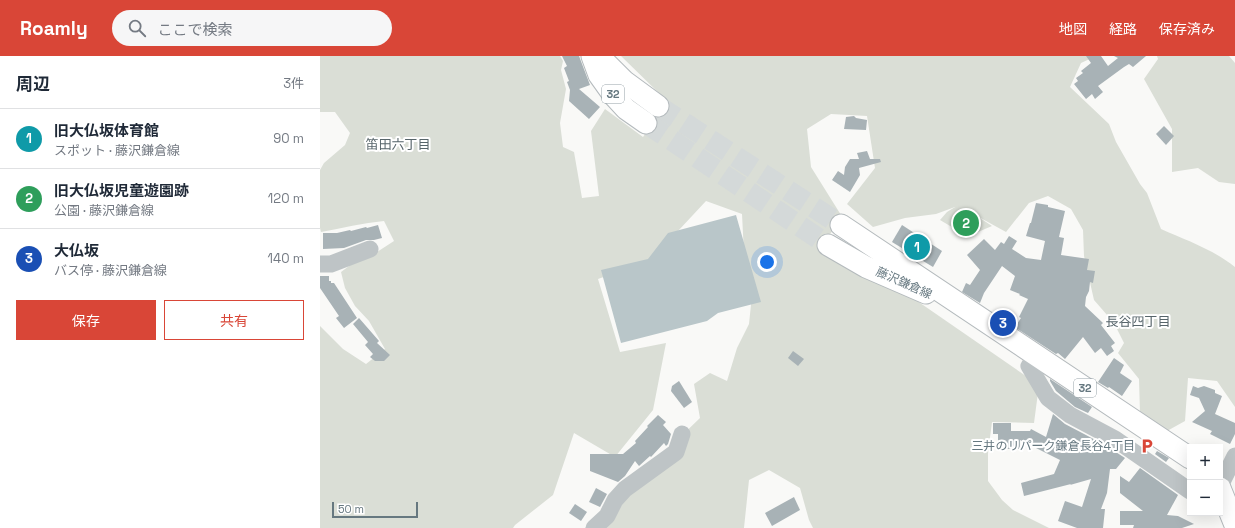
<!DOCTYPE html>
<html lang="ja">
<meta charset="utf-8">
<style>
:root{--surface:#fff;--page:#f6f6f7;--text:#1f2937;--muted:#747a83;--line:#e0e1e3;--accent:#d94637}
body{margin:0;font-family:"Space Grotesk","Noto Sans JP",sans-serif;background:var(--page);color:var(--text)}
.controls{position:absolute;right:12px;bottom:12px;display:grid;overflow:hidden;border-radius:0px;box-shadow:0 4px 16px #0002}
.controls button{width:36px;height:36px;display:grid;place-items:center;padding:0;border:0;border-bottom:1px solid var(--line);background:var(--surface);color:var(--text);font:20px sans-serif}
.scale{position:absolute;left:12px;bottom:10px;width:86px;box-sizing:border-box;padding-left:4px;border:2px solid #667880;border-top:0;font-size:11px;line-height:14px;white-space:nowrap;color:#667880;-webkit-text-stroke:3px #fff;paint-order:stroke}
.you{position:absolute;left:447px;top:206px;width:14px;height:14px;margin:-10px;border:3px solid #fff;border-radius:50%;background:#1a73e8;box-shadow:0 0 0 6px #1a73e833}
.badge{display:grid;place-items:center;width:26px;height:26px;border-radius:50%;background:var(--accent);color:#fff;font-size:13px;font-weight:700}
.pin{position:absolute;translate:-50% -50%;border:2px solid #fff;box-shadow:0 1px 4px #0006}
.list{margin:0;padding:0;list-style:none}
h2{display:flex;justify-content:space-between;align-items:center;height:52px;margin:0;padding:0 16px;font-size:17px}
h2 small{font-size:13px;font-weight:400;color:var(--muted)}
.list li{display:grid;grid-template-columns:26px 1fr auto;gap:12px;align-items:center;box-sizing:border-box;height:60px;padding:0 16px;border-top:1px solid var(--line)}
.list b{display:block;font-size:15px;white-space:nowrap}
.list p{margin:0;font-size:13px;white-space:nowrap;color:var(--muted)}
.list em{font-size:13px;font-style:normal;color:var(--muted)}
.actions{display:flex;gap:8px;padding:12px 16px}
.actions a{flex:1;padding:9px 0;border:1px solid var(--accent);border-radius:0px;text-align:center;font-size:14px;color:var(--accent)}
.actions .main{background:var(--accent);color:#fff}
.icon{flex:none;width:22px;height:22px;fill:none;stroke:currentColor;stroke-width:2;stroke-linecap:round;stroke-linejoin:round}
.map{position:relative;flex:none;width:915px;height:472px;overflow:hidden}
header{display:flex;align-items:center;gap:24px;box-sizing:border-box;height:56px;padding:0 20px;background:var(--accent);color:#fff}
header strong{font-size:19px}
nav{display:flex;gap:22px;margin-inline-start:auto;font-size:14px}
.search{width:280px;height:36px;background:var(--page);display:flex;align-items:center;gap:10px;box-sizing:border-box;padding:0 14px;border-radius:22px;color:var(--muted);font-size:15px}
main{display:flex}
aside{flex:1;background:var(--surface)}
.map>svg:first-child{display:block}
</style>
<header>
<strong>Roamly</strong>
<div class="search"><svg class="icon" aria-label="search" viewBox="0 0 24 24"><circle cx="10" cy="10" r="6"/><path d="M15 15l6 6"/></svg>ここで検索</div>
<nav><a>地図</a><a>経路</a><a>保存済み</a></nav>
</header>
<main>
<aside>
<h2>周辺<small>3件</small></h2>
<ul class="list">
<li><span class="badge" style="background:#0f9aa8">1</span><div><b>旧大仏坂体育館</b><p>スポット · 藤沢鎌倉線</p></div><em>90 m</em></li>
<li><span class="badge" style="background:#2e9e5b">2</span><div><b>旧大仏坂児童遊園跡</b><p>公園 · 藤沢鎌倉線</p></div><em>120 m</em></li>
<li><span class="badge" style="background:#1a4fb4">3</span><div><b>大仏坂</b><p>バス停 · 藤沢鎌倉線</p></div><em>140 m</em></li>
</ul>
<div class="actions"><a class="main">保存</a><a>共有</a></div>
</aside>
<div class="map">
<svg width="915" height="472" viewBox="0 0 915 472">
<rect width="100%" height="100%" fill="#f9f9f7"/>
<g fill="#daded6">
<path d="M 0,0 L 240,0 L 243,5 L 241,14 L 246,33 L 240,67 L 243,91 L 254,96 L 262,142 L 279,140 L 271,75 L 285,53 L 323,81 L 348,46 L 301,0 L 776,0 L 761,7 L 750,31 L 789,68 L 796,86 L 820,128 L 827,137 L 841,173 C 866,184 894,194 915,211 L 915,351 L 897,325 L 868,322 L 865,365 L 847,375 L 820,357 L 819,323 L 798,297 L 804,287 L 794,267 L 774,244 L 764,200 L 763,174 L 751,153 L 728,140 L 709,147 L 686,176 L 657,160 L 672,170 L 658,176 L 654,173 L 647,180 L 620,164 L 627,156 L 635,151 L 616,158 L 585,162 L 553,171 L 527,148 L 555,112 L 547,60 L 511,58 L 487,73 L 491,111 L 521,159 L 502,193 L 590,240 L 719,329 L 714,367 L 672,366 L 668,397 L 668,425 L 682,444 L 693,454 L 729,472 L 493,472 L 489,464 L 480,432 L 449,414 L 429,424 L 424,472 L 265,472 L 289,453 L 352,389 L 380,362 L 374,328 L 390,317 L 407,325 L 417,292 L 429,268 L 432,239 L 425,217 L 422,158 L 386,145 L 331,204 L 278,223 L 300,296 L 346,287 L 333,354 L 295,401 L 254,377 L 233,439 L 195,469 L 193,472 L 0,472 L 0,270 L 23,293 L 46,308 L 65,293 L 49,265 L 35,250 L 25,232 L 21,216 L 33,207 L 57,196 L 74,185 L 64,165 C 43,167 22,172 1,176 L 0,172 L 0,114 L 4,107 L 25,89 L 30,77 L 15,56 L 0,56 Z"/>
<path d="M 837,0 L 909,0 L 915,7 L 915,128 L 899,126 L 878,112 L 852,116 L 852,73 L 824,23 L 838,3 Z"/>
</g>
<path fill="#b9c6c9" d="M 416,159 L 441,246 L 398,257 L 387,265 L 301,287 L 281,214 L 328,203 L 348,177 Z"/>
<g fill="#a8b2b6">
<path d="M 242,0 L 259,0 L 270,29 L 259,33 L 280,51 L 269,63 L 249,45 L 250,34 L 247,26 L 249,25 L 244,12 L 247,10 Z"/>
<path d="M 766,0 L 781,0 L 788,10 L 798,2 L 794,0 L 826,0 L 813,11 L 809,8 L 804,11 L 778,30 L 783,36 L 775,43 L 772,38 L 766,43 L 754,28 L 758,25 L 756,22 L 763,17 L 761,15 L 771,7 Z"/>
<path d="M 534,60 L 536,62 L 547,64 L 546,74 L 524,73 L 526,61 Z"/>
<path d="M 844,70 L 854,80 L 846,89 L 836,78 Z"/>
<path d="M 547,95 L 550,103 L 560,103 L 561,106 L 539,112 L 540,119 L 530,136 L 512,124 L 518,115 L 524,119 L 525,111 L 530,103 L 539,103 L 537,97 Z"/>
<path d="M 716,147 L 728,149 L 728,151 L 745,155 L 739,181 L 744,182 L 741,199 L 769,203 L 767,214 L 775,215 L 773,227 L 770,226 L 769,235 L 766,241 L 765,250 L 783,267 L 781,269 L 795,287 L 791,290 L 794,295 L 787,300 L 781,292 L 775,297 L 763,281 L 745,303 L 738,297 L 736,298 L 696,272 L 698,269 L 697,268 L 701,262 L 699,261 L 708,243 L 699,239 L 700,238 L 690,234 L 695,220 L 682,210 L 664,237 L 660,247 L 642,236 L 646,227 L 650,229 L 660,214 L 647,199 L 664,183 L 675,194 L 681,186 L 684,188 L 689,180 L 697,185 L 692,193 L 706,202 L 721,204 L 725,185 L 706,180 L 710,167 L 711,167 Z"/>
<path d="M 58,169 L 62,182 L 54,184 L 46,184 L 24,192 L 3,193 L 3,177 L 17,177 L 30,174 L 31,175 L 46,171 L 47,172 Z"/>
<path d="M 582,169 L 622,195 L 613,211 L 572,186 Z"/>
<path d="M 0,220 L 9,220 L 9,225 L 11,225 L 11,227 L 14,227 L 37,262 L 24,272 L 16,262 L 19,260 L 0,232 Z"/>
<path d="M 39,262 L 59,285 L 57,287 L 70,299 L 64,305 L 55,305 L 50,301 L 53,298 L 45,289 L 48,286 L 33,268 Z"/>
<path d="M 473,295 L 484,303 L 478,310 L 468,302 Z"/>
<path d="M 794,302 L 804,309 L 800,317 L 812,325 L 802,340 L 789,331 L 788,332 L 778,326 Z"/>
<path d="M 730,323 L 772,351 L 768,357 L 755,351 L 736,335 L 730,325 Z"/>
<path d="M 359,325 L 372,346 L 364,352 L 351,335 L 352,330 Z"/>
<path d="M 873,330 L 878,332 L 884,330 L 895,334 L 895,337 L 902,340 L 895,358 L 915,367 L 915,378 L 910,388 L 890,378 L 892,375 L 872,366 L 885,355 L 879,342 L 870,339 Z"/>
<path d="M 733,358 L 745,368 L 785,389 L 805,402 L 796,413 L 790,413 L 787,437 L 781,453 L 785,453 L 783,472 L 757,472 L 738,465 L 745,445 L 762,451 L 771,423 L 750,429 L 751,428 L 704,440 L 701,427 L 734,418 L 740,404 L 700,384 L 700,393 L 678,393 L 678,378 L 673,378 L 673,367 L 691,367 L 691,375 L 710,375 L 711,373 L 726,381 Z"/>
<path d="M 338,359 L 346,366 L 343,369 L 351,378 L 348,388 L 346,390 L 344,387 L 331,401 L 330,400 L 319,410 L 315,405 L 305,420 L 298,426 L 270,415 L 270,398 L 303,398 L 316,387 L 315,385 L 328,371 L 327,370 Z"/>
<path d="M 837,395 L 849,402 L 846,406 L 835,398 Z"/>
<path d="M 820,412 L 858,439 L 847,459 L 858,460 L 874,468 L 862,472 L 813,472 L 814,469 L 800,469 L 800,455 L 823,455 L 800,437 L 800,420 L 809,426 Z"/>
<path d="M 276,432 L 287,438 L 280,451 L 269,446 Z"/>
<path d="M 474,441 L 480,454 L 452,470 L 445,457 Z"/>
<path d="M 255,448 L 267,456 L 261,465 L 249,457 Z"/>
</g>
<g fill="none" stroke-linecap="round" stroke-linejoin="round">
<g stroke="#d4d9d9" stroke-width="21" stroke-dasharray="21 10" stroke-linecap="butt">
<path d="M 338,50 L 521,169"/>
<path d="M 326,67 L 508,189"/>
</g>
<g stroke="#b4babd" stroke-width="23">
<g id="major">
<path d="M 272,0 L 279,19 L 294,40 L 306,53 L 326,67"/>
<path d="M 279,0 L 304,25 L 338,50"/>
<path d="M 521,169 L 870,402"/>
<path d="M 508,189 L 546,211 L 606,237"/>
<path d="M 900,432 L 915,469"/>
</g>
</g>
<g stroke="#bec4c6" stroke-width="17">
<path d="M 0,208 L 11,208 L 50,193"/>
<path d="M 716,300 L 709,310 L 728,342 L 750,359 L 795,383 L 870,435"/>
<path d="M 900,430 L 915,400"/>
<path d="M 274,472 L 287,460 L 295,444 L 305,433 L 356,396 L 362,378"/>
</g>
<use href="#major" stroke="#fff" stroke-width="21"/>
</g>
<defs>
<g id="parking-bare" transform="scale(1.2)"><path d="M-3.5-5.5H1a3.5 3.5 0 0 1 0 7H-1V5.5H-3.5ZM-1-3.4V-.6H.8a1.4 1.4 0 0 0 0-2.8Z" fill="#d94637" stroke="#fff" stroke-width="2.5" paint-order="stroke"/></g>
</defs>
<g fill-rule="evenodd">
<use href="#parking-bare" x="827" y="390"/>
</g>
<g text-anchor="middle" stroke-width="4" stroke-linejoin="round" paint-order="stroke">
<g fill="#fff" stroke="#94a0a6" stroke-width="1">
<rect x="282" y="29" width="22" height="18" rx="3"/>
<rect x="754" y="323" width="22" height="18" rx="3"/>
</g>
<g font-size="11" font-weight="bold" fill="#667880">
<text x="293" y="42">32</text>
<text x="765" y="336">32</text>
</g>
<g font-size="12" fill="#667880" stroke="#fff">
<text transform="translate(584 227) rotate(24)" y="4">藤沢鎌倉線</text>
</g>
<g font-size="12" fill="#667880" stroke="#fff" text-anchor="end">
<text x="815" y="394">三井のリパーク鎌倉長谷4丁目</text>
</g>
<g font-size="13" fill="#57656b" stroke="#fff">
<text x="78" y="93">笛田六丁目</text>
<text x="818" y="270">長谷四丁目</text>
</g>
</g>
</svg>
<div class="controls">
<button>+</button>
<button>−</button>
</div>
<div class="scale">50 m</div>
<div class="you"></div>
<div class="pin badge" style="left:597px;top:191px;background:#0f9aa8">1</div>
<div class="pin badge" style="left:646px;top:167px;background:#2e9e5b">2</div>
<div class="pin badge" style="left:683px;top:267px;background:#1a4fb4">3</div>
</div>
</main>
